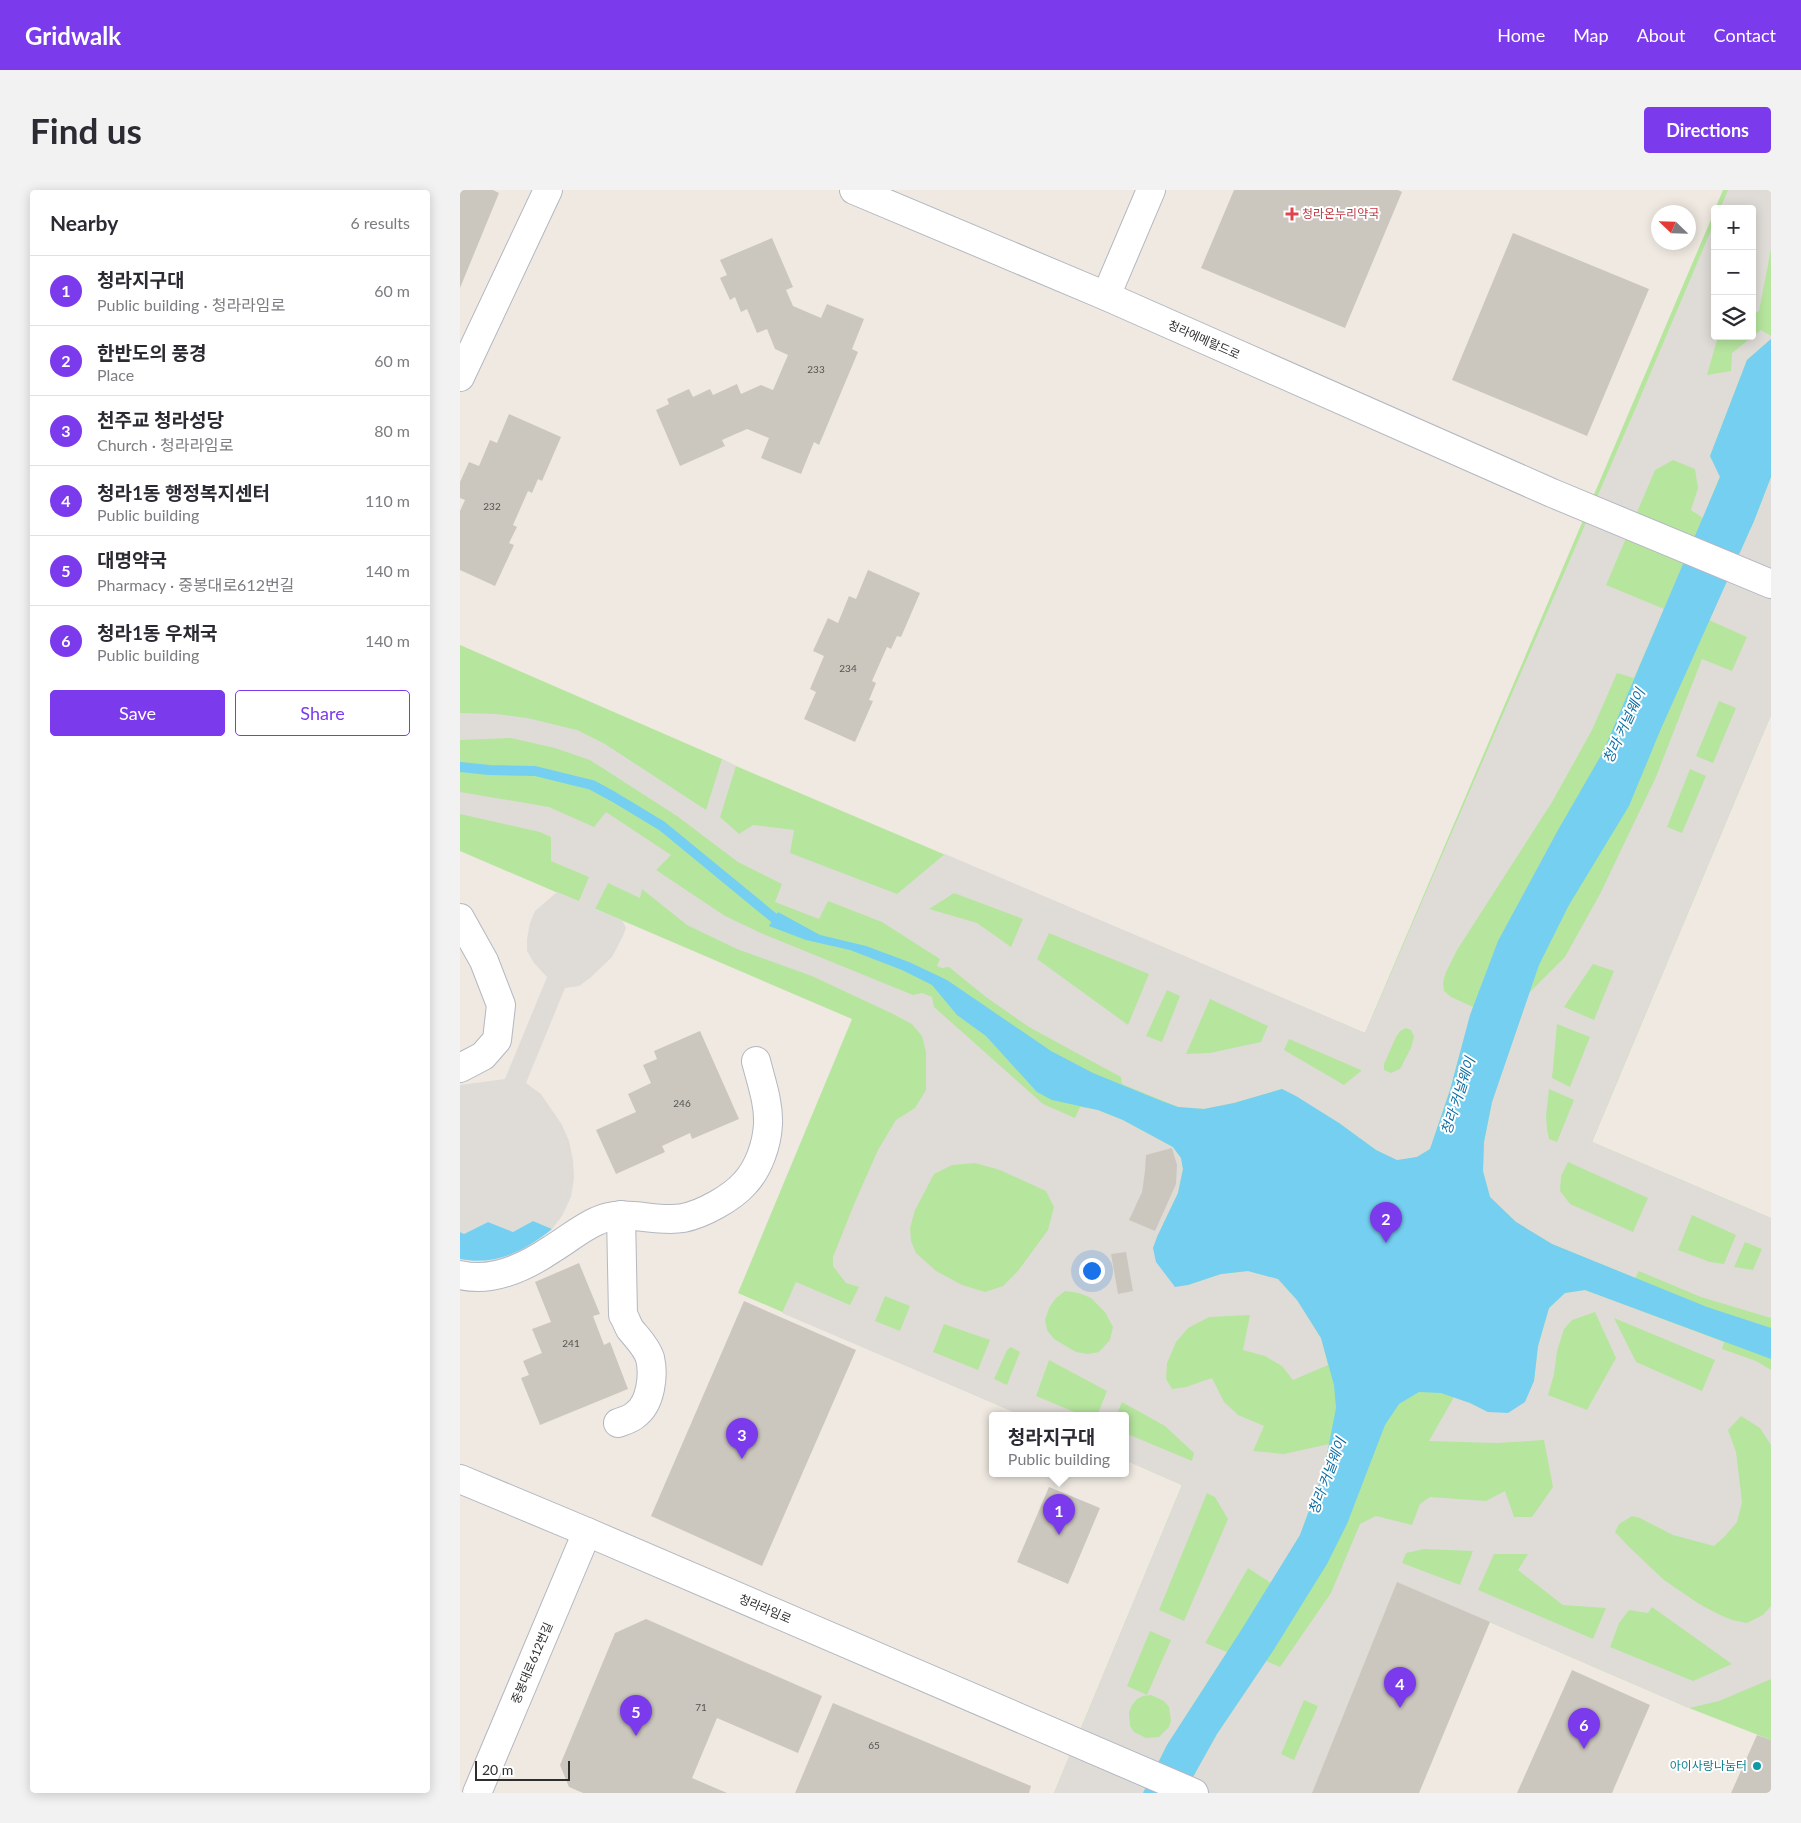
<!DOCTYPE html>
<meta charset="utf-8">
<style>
:root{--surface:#fff;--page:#f2f2f3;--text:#2b2b33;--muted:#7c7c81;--line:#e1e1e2;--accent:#7c3aed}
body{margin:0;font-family:Lato,"Noto Sans KR",sans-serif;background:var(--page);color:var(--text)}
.controls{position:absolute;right:15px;top:15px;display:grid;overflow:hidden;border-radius:5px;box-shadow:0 2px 12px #0003}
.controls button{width:45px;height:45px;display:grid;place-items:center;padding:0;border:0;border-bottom:1px solid var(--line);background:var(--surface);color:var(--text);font:25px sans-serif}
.compass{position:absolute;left:1191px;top:15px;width:45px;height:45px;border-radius:50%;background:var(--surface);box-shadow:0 2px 12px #0003;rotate:293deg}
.scale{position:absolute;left:15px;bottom:12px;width:95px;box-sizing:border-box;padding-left:5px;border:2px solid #2e2e2e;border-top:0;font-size:14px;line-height:18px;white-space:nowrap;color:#2e2e2e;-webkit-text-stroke:4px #fff;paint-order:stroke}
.you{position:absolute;left:631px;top:1080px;width:18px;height:18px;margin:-12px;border:4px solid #fff;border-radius:50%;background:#1a73e8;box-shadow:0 0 0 8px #1a73e833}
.badge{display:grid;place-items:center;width:32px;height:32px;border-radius:50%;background:var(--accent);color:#fff;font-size:16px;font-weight:700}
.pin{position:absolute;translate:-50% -41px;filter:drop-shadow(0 1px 2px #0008)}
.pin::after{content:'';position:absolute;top:26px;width:18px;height:15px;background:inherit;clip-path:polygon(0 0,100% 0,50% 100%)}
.popup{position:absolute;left:529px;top:1222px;width:140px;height:65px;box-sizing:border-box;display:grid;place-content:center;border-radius:5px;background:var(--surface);filter:drop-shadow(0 1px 4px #0005);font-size:16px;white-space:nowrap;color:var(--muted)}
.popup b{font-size:19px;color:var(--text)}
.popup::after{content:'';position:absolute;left:50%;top:100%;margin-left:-10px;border:10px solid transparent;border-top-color:var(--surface)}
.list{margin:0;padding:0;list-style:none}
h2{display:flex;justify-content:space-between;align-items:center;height:65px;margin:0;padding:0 20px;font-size:21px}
h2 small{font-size:16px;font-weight:400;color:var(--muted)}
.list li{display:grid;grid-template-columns:32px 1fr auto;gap:15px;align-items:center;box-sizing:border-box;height:70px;padding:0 20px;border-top:1px solid var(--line)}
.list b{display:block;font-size:19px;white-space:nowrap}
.list p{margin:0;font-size:16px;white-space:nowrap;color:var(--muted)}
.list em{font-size:16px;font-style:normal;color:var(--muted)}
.actions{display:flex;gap:10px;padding:15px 20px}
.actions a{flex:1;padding:11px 0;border:1px solid var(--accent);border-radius:5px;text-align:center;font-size:18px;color:var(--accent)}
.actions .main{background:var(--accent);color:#fff}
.icon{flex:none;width:28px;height:28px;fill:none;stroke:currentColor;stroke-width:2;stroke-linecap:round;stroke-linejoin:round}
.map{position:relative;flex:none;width:1311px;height:1603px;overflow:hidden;border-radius:5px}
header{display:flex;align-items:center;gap:30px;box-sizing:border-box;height:70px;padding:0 25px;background:var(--accent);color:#fff}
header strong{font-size:24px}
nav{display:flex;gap:28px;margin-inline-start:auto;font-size:18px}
.intro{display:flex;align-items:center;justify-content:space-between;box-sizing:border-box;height:120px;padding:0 30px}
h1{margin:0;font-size:35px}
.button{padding:12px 22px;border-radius:5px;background:var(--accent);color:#fff;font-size:18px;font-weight:700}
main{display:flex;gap:30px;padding:0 30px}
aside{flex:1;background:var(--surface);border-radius:5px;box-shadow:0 2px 12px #0003}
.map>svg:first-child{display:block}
</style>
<header>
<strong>Gridwalk</strong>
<nav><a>Home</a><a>Map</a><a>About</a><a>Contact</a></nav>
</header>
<div class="intro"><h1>Find us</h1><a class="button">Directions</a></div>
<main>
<aside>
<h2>Nearby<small>6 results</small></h2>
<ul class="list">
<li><span class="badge">1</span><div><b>청라지구대</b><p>Public building · 청라라임로</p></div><em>60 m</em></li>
<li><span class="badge">2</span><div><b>한반도의 풍경</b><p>Place</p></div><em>60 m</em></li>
<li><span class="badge">3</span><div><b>천주교 청라성당</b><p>Church · 청라라임로</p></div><em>80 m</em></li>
<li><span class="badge">4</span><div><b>청라1동 행정복지센터</b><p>Public building</p></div><em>110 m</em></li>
<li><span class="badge">5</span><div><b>대명약국</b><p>Pharmacy · 중봉대로612번길</p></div><em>140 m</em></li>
<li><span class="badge">6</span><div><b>청라1동 우채국</b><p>Public building</p></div><em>140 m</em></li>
</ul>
<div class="actions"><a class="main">Save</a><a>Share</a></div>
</aside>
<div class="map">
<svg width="1311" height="1603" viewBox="0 0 1311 1603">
<rect width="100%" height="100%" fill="#efe9e1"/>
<path fill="#b6e59e" d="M 1263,0 L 1311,0 L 1311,525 L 1132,952 L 1311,1028 L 1311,1550 L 1229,1518 L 937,1392 L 852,1603 L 594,1603 L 722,1295 L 665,1270 L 665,1226 L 563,1226 L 278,1103 L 392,829 L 0,661 L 0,455 L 262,569 L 276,576 L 905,843 L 1255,20 L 1255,146 L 1292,146 L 1292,19 L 1255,19 Z"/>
<g fill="#dfdcd8" fill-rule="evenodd">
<path d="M 1268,0 L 1311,0 L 1311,59 L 1299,121 L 1292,124 L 1292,19 L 1260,19 Z"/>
<path d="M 1255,31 L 1255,146 L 1258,146 L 1247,185 L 1271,181 L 1272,163 L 1301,140 L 1311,146 L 1311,149 L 1287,170 L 1250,266 L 1260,286 L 1243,328 L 1231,320 L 1238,298 L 1235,279 L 1213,270 L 1195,280 L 1146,395 L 1204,419 L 1174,488 L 1157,483 L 1132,540 L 1092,612 L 997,760 L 986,782 L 983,792 L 984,801 L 991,807 L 1013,817 L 990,900 L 970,959 L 957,967 L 937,971 L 916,960 L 879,933 L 822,899 L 774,913 L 744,919 L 718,917 L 662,894 L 661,887 L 569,837 L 526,807 L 489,777 L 482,778 L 477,776 L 480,769 L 422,732 L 368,711 L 359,729 L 315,712 L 322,694 L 278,672 L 217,626 L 130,570 L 95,558 L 51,548 L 0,550 L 0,523 L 36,524 L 67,528 L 117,540 L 145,554 L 246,620 L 262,569 L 276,576 L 260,627 L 279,644 L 293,635 L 334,640 L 330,663 L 437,704 L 485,664 L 905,843 L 1177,215 ZM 494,703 L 563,729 L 551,757 L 517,733 L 469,719 ZM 589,743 L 689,784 L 668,835 L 577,769 ZM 707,800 L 720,806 L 702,852 L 686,846 ZM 750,809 L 808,836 L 801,852 L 750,863 L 726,864 ZM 946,838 L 951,840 L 954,847 L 951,858 L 940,879 L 931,883 L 924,880 L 924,874 L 936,847 L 940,841 ZM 829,849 L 901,880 L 901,881 L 884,895 L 824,860 Z"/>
<path d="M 1311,287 L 1311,525 L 1132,952 L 1311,1028 L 1311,1128 L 1241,1107 L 1179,1081 L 1175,1088 L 1092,1054 L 1056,1032 L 1030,1007 L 1023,981 L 1024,952 L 1032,912 L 1069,803 L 1105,767 L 1140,704 L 1196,587 L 1242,469 L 1272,481 L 1287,447 L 1249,430 L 1294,331 ZM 1259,511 L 1276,518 L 1253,573 L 1236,566 ZM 1230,579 L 1246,586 L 1222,643 L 1207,637 ZM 1133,774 L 1154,781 L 1134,830 L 1104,817 ZM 1097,834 L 1130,847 L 1110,897 L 1092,888 ZM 1089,899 L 1114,910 L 1097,952 L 1089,949 L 1087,939 L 1086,926 ZM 1108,972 L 1188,1008 L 1173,1042 L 1110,1014 L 1100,1001 L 1101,986 ZM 1232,1025 L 1276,1045 L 1264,1074 L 1250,1072 L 1218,1060 ZM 1285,1052 L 1302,1059 L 1293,1080 L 1274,1077 Z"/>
<path d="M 0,602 L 89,617 L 134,637 L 146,622 L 211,665 L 196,680 L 265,726 L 303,744 L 453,805 L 462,803 L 472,807 L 474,817 L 583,914 L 615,928 L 620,917 L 638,920 L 663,930 L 713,957 L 721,968 L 723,979 L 718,1003 L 697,1047 L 693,1058 L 728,1095 L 761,1084 L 788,1081 L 818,1089 L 837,1110 L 861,1148 L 868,1175 L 833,1190 L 822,1176 L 805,1166 L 783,1160 L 790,1125 L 749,1127 L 728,1138 L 716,1152 L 707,1173 L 706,1189 L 712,1199 L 726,1197 L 752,1188 L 764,1212 L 778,1225 L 804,1236 L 793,1261 L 824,1264 L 869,1254 L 864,1280 L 840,1345 L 811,1393 L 788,1378 L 745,1453 L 767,1462 L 707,1555 L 683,1603 L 594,1603 L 722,1295 L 665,1270 L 665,1243 L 732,1271 L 734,1263 L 705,1236 L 662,1212 L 656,1226 L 637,1226 L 647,1201 L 589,1170 L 576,1206 L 624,1226 L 563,1226 L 322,1123 L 336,1092 L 390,1115 L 399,1097 L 386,1093 L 373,1076 L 373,1067 L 395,1012 L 418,960 L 436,930 L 455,918 L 466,900 L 466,862 L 462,846 L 452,834 L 433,824 L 352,786 L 277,759 L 227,735 L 182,699 L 180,708 L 148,693 L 135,719 L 162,730 L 166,738 L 163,746 L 152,767 L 130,788 L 119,796 L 105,798 L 66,893 L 81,904 L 102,935 L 109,951 L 113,970 L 114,988 L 111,1007 L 102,1026 L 92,1039 L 73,1031 L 53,1042 L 28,1032 L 4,1044 L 0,1042 L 0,895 L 45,889 L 87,787 L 74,773 L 67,761 L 67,749 L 70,733 L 75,721 L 97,702 L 119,711 L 129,687 L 91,671 L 91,647 L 80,642 L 0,624 ZM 515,973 L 540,980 L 586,1001 L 594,1017 L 588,1040 L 558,1081 L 543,1096 L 525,1102 L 502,1095 L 476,1081 L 456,1063 L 451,1051 L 450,1038 L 455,1020 L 474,984 L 492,975 ZM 605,1101 L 619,1103 L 631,1108 L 645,1122 L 653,1137 L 650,1150 L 639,1162 L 628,1164 L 616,1162 L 594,1149 L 587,1140 L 585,1130 L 589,1118 L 596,1108 ZM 425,1106 L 450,1116 L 440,1141 L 415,1131 ZM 484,1134 L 530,1150 L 518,1180 L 473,1162 ZM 551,1157 L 560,1162 L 547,1195 L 534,1189 L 547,1160 ZM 747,1303 L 755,1307 L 768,1329 L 724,1431 L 699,1420 ZM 690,1441 L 711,1450 L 687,1505 L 667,1496 ZM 691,1505 L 704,1511 L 709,1517 L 711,1531 L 709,1537 L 699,1547 L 686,1548 L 674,1542 L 670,1536 L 669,1522 L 672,1515 L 677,1509 L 683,1506 Z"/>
<path d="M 1125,1100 L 1264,1152 L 1262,1159 L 1296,1171 L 1311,1180 L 1311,1255 L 1300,1238 L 1281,1226 L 1268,1240 L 1276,1262 L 1282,1312 L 1277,1332 L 1265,1346 L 1254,1356 L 1213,1345 L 1180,1328 L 1172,1326 L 1159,1334 L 1155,1342 L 1169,1357 L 1204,1390 L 1239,1414 L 1260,1425 L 1272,1430 L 1287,1433 L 1303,1425 L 1311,1416 L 1311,1489 L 1259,1511 L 1229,1518 L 937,1392 L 852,1603 L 724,1603 L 757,1544 L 806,1471 L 820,1477 L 871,1403 L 900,1334 L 916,1326 L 952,1335 L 960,1314 L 970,1307 L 1026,1311 L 1045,1301 L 1054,1327 L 1072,1327 L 1093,1297 L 1084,1250 L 1036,1253 L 969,1251 L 994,1207 L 1010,1213 L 1028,1222 L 1074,1191 L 1078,1156 L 1089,1118 L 1105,1103 ZM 1135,1122 L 1156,1168 L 1127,1220 L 1088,1205 L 1094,1184 L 1097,1161 L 1104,1139 L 1112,1130 ZM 1154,1128 L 1255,1170 L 1242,1201 L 1176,1172 ZM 964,1359 L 1013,1361 L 1000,1395 L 942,1373 L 946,1363 ZM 1034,1364 L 1068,1364 L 1058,1380 L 1103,1415 L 1146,1418 L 1133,1449 L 1018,1400 ZM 1192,1417 L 1272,1474 L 1233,1491 L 1150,1457 L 1159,1433 L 1169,1420 L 1188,1423 ZM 844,1510 L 858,1516 L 834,1570 L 821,1564 Z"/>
</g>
<g fill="#75cff0">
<path d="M 1311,149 L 1311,287 L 1294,331 L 1200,541 L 1169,616 L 1109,715 L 1079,775 L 1032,912 L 1024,952 L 1023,981 L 1030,1007 L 1056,1032 L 1092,1054 L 1247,1117 L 1311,1138 L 1311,1169 L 1125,1100 L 1105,1103 L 1089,1118 L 1078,1156 L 1074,1191 L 1065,1212 L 1048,1223 L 1028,1222 L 1010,1213 L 981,1203 L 959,1202 L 939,1214 L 925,1235 L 887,1334 L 867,1374 L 813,1461 L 757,1544 L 724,1603 L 683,1603 L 707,1555 L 780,1442 L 840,1345 L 864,1280 L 876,1218 L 874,1195 L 861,1148 L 837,1110 L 818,1089 L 788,1081 L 761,1084 L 728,1095 L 715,1097 L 696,1072 L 693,1058 L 697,1047 L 718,1003 L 723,979 L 721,968 L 713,957 L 663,930 L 638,920 L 592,910 L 577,902 L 526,846 L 497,825 L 472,795 L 442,780 L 390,760 L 346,750 L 309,736 L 318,722 L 360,745 L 406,756 L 449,772 L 487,790 L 591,861 L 633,883 L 699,910 L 718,917 L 744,919 L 774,913 L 822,899 L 836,906 L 879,933 L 916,960 L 937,970 L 957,967 L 970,959 L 990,900 L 1010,825 L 1038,751 L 1098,640 L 1143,562 L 1260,287 L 1250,266 L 1287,170 Z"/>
<path d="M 73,1031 L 92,1039 C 65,1061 36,1076 0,1069 L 0,1042 L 4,1044 L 28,1032 L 53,1042 Z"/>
</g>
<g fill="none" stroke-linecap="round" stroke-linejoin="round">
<path stroke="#75cff0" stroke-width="10" d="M 0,577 L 29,580 L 75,581 L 132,595 L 154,607 L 202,636 L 314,728"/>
</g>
<g fill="#cbc7bf">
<path d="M 0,0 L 33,0 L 39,3 L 0,98 Z"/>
<path d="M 774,0 L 938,0 L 942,2 L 885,138 L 741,78 Z"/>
<path d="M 1053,43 L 1189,99 L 1127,246 L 992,190 Z"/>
<path d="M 312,48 L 333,97 L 326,100 L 333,116 L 361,128 L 367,114 L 404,129 L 392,159 L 398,162 L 359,255 L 354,252 L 341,284 L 301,268 L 309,248 L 287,239 L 262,250 L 265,256 L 220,276 L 196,220 L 209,214 L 207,209 L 229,199 L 233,207 L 250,199 L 253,205 L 277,194 L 281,204 L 301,195 L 313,200 L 328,165 L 315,159 L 307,139 L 297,143 L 287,119 L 281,122 L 275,107 L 270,110 L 260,88 L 267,85 L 260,70 Z"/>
<path d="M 49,224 L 101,247 L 82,291 L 78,289 L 72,303 L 68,301 L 53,335 L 57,337 L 49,353 L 54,355 L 35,396 L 0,380 L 0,321 L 5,310 L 0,308 L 0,292 L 9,272 L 19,276 L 30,250 L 37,253 Z"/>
<path d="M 408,380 L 460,403 L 441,447 L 437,446 L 431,459 L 427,457 L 412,491 L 416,493 L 409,510 L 413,511 L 395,552 L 344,529 L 356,502 L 350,499 L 364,466 L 353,461 L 368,428 L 378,433 L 389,406 L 396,409 Z"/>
<path d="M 240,841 L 279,929 L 232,949 L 230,943 L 202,956 L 205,962 L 156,984 L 136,940 L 176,922 L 168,904 L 191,893 L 183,875 L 197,869 L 194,861 Z"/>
<path d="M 712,958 L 717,975 L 716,994 L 695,1041 L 669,1030 L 682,1002 L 685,981 L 686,965 Z"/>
<path d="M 666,1062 L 673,1101 L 658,1104 L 651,1064 Z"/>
<path d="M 119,1073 L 140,1124 L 133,1126 L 144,1155 L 150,1152 L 168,1199 L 80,1235 L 61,1188 L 69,1185 L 63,1171 L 82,1163 L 72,1139 L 91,1132 L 75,1092 Z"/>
<path d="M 284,1111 L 396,1160 L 302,1376 L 191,1326 Z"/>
<path d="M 589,1297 L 640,1318 L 608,1394 L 557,1372 Z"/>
<path d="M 937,1392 L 1030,1432 L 959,1603 L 852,1603 Z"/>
<path d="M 186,1429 L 362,1506 L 338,1563 L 257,1528 L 232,1588 L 267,1603 L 123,1603 L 109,1597 L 100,1575 L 155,1443 Z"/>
<path d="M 1112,1480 L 1190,1515 L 1152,1603 L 1057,1603 Z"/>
<path d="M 373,1513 L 571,1596 L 569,1603 L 335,1603 Z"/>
<path d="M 1297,1545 L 1311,1550 L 1311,1603 L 1271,1603 Z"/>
</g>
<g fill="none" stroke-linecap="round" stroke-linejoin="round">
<g stroke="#b4b7c1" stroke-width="30">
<g id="minor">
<path d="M 394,0 L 646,106 L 1092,303 L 1311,394"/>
<path d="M 646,106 L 691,0"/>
<path d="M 0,187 L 88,0"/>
<path d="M 0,728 L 24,771 L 41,815 L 37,850 L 23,866 L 0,878"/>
<path d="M 0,1085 C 32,1093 67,1076 92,1059 C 107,1050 121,1038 137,1031 C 165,1018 194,1033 223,1028 C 243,1024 272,1008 285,993 C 299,978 307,954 308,934 C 309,913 301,891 296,871"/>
<path d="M 158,1233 C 163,1231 171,1229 175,1225 C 191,1214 194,1185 190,1168 C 186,1156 177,1148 170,1139 C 167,1134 166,1129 163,1125 L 161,1025"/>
<path d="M 0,1289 L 127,1342 L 734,1603"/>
<path d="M 17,1603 L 127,1342"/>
</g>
</g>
<use href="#minor" stroke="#fff" stroke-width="28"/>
</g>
<path fill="#e0444e" stroke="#fff" stroke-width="2" d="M829.5 16.5h5v5h5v5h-5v5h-5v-5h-5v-5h5z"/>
<circle fill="#0f9aa8" stroke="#fff" stroke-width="2" cx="1297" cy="1576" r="5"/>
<g text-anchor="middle" stroke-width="4" stroke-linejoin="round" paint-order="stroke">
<g font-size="10" fill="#555452">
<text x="356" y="183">233</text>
<text x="32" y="320">232</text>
<text x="388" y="482">234</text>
<text x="222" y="917">246</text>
<text x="111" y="1157">241</text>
<text x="241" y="1521">71</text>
<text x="414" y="1559">65</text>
</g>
<g font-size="12" fill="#be3a42" stroke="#fff" text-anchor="start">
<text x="842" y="28">청라온누리약국</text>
</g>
<g font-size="12" fill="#2e2e2e" stroke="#fff">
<text transform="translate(744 150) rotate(24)" y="4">청라에메랄드로</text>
<text transform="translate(305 1419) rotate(23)" y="4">청라라임로</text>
<text transform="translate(72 1473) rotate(-67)" y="4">중봉대로612번길</text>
</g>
<g font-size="12" fill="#0d838f" stroke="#fff" text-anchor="end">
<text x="1287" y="1580">아이사랑나눔터</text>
</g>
<g font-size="14" font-style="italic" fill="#0d6fa3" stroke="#fff">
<text transform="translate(1164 536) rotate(-65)" y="5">청라 커널웨이</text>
<text transform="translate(998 906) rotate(-72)" y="5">청라 커널웨이</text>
<text transform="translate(867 1286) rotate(-69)" y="5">청라 커널웨이</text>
</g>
</g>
</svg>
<div class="controls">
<button>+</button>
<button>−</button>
<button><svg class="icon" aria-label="layers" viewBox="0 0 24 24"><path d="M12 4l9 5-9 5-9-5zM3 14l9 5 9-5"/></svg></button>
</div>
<svg class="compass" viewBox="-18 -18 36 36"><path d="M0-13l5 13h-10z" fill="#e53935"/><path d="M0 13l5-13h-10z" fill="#7c7c81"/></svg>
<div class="scale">20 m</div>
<div class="you"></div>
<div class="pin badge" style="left:599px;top:1345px">1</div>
<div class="popup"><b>청라지구대</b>Public building</div>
<div class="pin badge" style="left:926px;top:1053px">2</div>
<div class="pin badge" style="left:282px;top:1269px">3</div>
<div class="pin badge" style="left:940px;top:1518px">4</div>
<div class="pin badge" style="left:176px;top:1546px">5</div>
<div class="pin badge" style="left:1124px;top:1559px">6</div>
</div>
</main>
